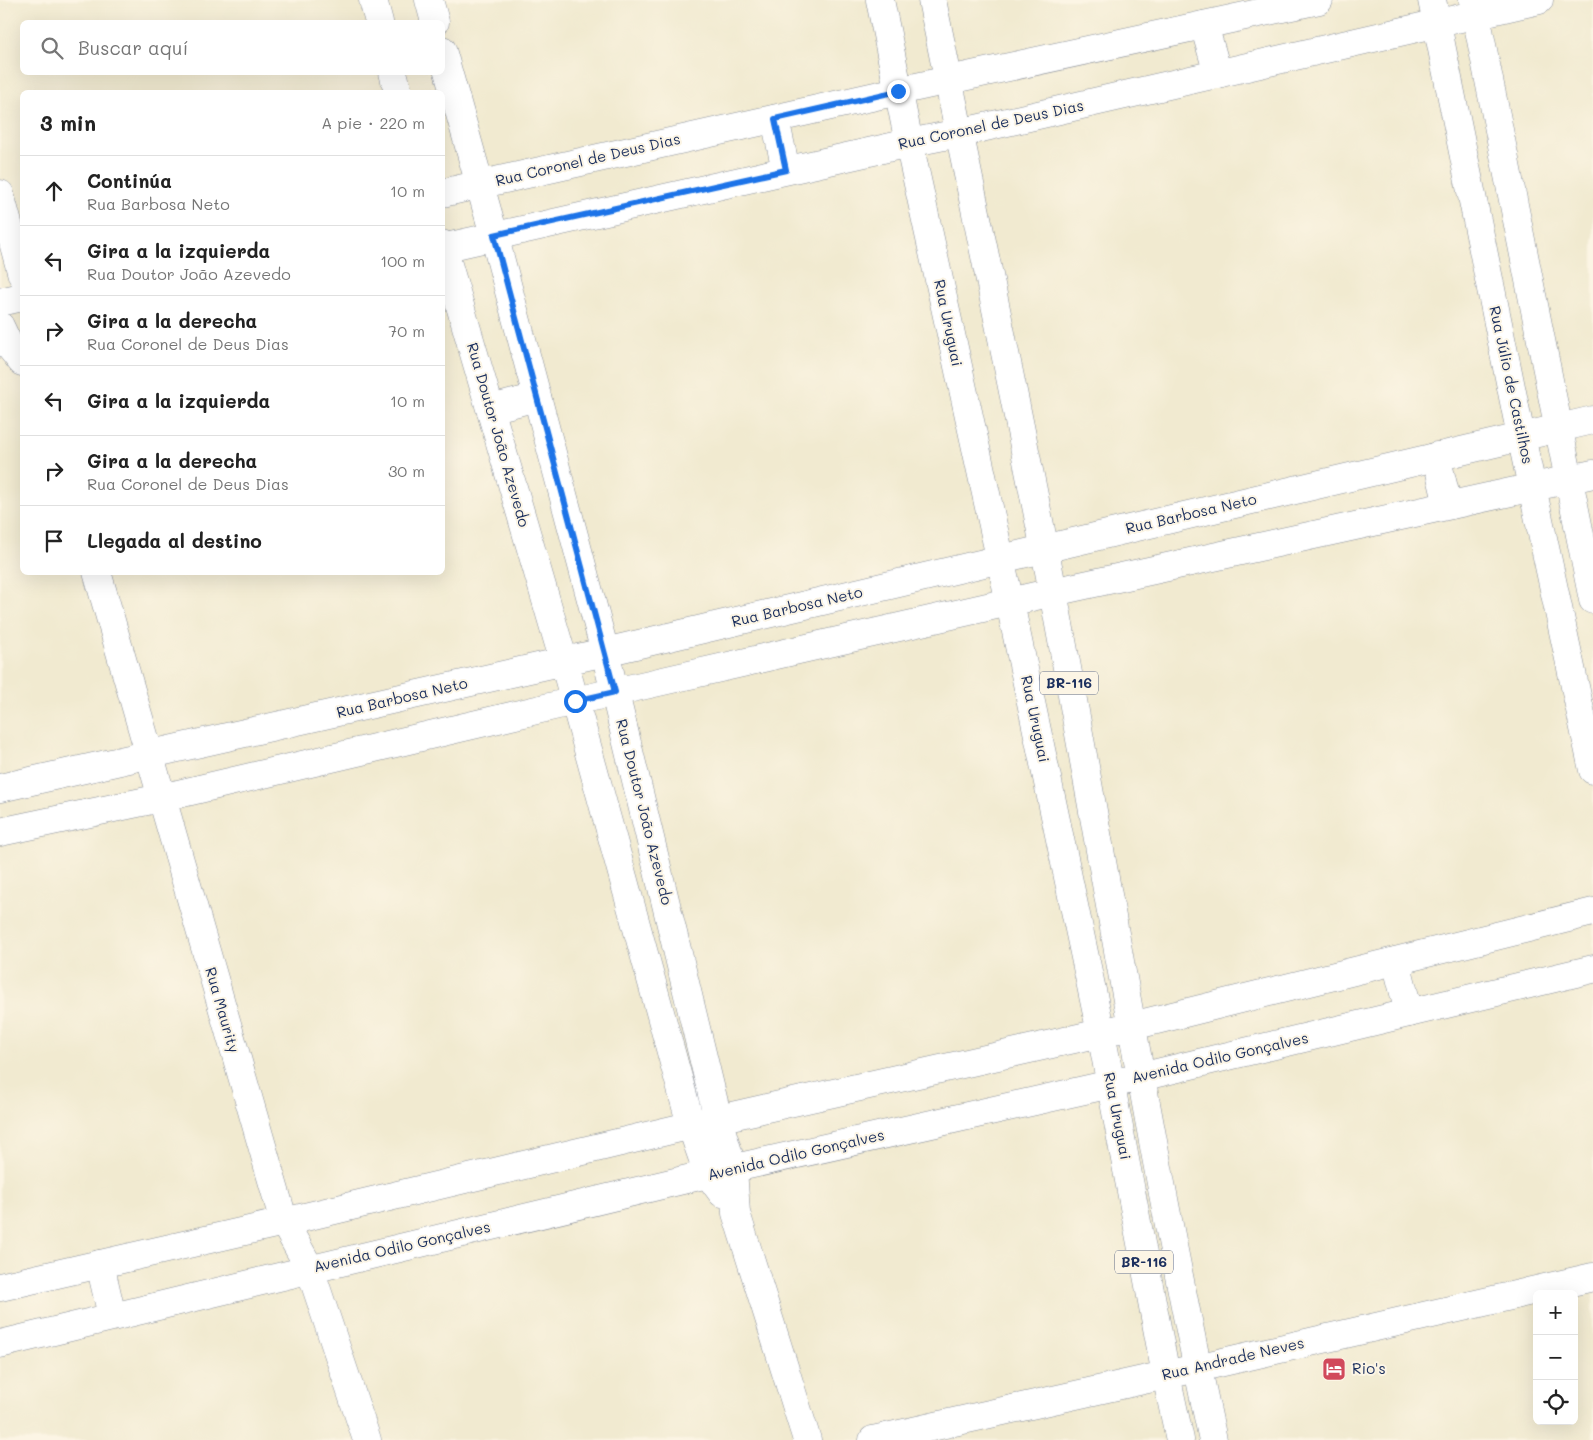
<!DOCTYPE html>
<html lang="es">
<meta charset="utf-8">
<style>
:root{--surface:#fff;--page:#f6f6f6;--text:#222;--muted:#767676;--line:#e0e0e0}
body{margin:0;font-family:Mali,sans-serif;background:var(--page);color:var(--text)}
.controls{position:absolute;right:15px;bottom:15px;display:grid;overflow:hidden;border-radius:8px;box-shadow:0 5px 20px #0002}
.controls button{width:45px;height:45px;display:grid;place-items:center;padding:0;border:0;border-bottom:1px solid var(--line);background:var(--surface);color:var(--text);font:25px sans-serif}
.stop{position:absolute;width:15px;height:15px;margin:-11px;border:4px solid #1a73e8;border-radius:50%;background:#fff}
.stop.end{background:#1a73e8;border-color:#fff;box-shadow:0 1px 5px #0008}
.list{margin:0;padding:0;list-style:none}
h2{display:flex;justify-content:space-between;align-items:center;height:65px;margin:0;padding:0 20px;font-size:21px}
h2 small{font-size:16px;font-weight:400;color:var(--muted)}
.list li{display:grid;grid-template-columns:32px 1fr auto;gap:15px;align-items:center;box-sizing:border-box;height:70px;padding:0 20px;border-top:1px solid var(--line)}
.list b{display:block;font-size:19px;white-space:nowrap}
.list p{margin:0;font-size:16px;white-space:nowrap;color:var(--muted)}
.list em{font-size:16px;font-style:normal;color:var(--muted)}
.icon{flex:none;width:28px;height:28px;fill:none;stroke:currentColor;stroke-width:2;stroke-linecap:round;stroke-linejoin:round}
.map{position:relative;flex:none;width:1593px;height:1440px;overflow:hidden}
.search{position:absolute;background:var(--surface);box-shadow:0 5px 20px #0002;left:20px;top:20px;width:425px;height:55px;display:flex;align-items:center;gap:12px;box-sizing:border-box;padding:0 18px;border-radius:8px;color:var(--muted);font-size:19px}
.panel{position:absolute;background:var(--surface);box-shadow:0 5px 20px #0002;left:20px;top:90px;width:425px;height:485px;border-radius:8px}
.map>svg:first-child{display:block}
</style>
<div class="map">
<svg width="1593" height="1440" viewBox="0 0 1593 1440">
<rect width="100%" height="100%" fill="#fcf5e5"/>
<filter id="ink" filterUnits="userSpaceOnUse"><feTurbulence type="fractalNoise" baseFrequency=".02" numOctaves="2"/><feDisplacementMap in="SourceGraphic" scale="10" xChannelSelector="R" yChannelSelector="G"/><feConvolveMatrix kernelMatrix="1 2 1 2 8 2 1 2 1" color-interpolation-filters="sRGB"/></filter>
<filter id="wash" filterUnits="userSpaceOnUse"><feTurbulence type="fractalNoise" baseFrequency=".0096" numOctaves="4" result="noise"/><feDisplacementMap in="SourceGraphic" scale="20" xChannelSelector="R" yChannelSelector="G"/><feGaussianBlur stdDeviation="1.12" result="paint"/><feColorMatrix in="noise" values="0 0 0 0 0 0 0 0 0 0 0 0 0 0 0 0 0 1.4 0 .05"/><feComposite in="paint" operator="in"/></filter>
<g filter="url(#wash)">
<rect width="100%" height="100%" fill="#f1ead0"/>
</g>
<g filter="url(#ink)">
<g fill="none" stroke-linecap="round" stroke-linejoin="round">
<g stroke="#868c97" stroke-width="29">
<g id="minor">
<path d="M 373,0 L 379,22"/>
<path d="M 429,0 L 435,22"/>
<path d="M 1204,25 L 1218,74"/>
<path d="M 442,50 L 494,235 L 605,652 L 718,1119 L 733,1169 L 736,1213 L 807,1440"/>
<path d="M 393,72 L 398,92"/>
<path d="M 775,119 L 786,170"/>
<path d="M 442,193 L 898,91 L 1319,0"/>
<path d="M 0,194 L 22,275"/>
<path d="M 442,244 L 564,662 L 691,1125 L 708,1174 L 722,1193"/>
<path d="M 442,248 L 909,143 L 959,133 L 1539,0"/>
<path d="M 0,302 L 22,297"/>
<path d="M 0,326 L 10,347 L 22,362"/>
<path d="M 491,409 L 537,397"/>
<path d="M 1436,456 L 1448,505"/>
<path d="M 97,572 L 284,1222 L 310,1269 L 367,1440"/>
<path d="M 0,788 L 605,652 L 1593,420"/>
<path d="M 0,832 L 161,798 L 575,701 L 1053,592 L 1593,474"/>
</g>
</g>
<g stroke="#868c97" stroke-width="29">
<g id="tertiary">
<path d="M 1432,0 L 1521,436 L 1593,770"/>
<path d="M 1473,0 L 1593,600"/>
<path d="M 1396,961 L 1409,1013"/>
<path d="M 100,1264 L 112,1316"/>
<path d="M 0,1287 L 284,1222 L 718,1119 L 1132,1026 L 1593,912"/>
<path d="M 0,1344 L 708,1174 L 1111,1084 L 1593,969"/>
<path d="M 873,1440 L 1197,1368 L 1593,1277"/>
</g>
</g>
<g stroke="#868c97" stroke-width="29">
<g id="trunk">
<path d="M 880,0 L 909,143 L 1010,603 L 1101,1033 L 1166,1375 L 1180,1440"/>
<path d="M 932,0 C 972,197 1015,394 1053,592 C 1106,875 1152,1159 1213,1440"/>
</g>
</g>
<use href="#minor" stroke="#fff" stroke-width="28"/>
<use href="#tertiary" stroke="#fff" stroke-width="28"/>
<use href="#trunk" stroke="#fff" stroke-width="28"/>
</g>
</g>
<g fill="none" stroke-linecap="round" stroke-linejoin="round" filter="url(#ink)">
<path stroke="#1a73e8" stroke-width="6" d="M 575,701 L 615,692 L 494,235 L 786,170 L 775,119 L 898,91"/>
</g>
<defs>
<g id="hotel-square" transform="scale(1.25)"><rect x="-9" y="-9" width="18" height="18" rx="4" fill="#d1495b" stroke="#fcf5e5"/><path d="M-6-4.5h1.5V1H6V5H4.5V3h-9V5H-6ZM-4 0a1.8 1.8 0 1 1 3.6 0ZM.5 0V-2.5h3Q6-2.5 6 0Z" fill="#fff"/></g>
</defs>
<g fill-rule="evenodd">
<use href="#hotel-square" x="1334" y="1369"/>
</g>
<g text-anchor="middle" stroke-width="4" stroke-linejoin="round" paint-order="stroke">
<g fill="#fcf5e5" stroke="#5e6a86" stroke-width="1">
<rect x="1040" y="671.5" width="58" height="23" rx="4"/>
<rect x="1115" y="1250.5" width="58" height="23" rx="4"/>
</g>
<g font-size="14" font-weight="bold" fill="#1b2f5e">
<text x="1069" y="688">BR-116</text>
<text x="1144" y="1267">BR-116</text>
</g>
<g font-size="15" fill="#1b2f5e" stroke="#fcf5e5">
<text transform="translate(991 125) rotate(-12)" y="5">Rua Coronel de Deus Dias</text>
<text transform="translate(588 160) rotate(-13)" y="5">Rua Coronel de Deus Dias</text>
<text transform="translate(948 323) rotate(78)" y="5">Rua Uruguai</text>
<text transform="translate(1511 385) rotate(78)" y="5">Rua Júlio de Castilhos</text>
<text transform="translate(498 435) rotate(74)" y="5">Rua Doutor João Azevedo</text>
<text transform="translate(1191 514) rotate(-13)" y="5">Rua Barbosa Neto</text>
<text transform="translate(797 607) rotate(-13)" y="5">Rua Barbosa Neto</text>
<text transform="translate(402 698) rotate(-13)" y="5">Rua Barbosa Neto</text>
<text transform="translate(1035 719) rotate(78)" y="5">Rua Uruguai</text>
<text transform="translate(644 812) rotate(76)" y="5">Rua Doutor João Azevedo</text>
<text transform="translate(222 1010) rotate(74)" y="5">Rua Maurity</text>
<text transform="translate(1220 1058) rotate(-13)" y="5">Avenida Odilo Gonçalves</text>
<text transform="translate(1117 1116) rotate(79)" y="5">Rua Uruguai</text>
<text transform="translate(796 1155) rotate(-13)" y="5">Avenida Odilo Gonçalves</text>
<text transform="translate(402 1247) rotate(-13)" y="5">Avenida Odilo Gonçalves</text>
<text transform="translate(1233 1359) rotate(-13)" y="5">Rua Andrade Neves</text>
</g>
<g font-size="15" fill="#1b2f5e" stroke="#fcf5e5" text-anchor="start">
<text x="1352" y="1374">Rio's</text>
</g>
</g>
</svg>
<div class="controls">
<button>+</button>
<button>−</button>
<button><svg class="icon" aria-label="locate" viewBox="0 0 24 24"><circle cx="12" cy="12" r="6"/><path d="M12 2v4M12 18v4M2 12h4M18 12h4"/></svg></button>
</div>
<div class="stop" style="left:575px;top:701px"></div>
<div class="stop end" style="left:898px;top:91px"></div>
<div class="search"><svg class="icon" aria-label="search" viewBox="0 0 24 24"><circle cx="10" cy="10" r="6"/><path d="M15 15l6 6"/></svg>Buscar aquí</div>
<section class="panel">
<h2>3 min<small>A pie · 220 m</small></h2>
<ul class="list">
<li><svg class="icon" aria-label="ahead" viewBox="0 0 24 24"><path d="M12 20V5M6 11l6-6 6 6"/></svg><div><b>Continúa</b><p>Rua Barbosa Neto</p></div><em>10 m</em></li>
<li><svg class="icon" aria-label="left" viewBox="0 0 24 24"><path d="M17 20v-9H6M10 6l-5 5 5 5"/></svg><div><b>Gira a la izquierda</b><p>Rua Doutor João Azevedo</p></div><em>100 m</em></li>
<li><svg class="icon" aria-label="right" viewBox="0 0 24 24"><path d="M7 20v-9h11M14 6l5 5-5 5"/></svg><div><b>Gira a la derecha</b><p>Rua Coronel de Deus Dias</p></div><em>70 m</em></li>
<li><svg class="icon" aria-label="left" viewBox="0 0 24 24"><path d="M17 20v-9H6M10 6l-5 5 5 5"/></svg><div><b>Gira a la izquierda</b></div><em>10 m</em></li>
<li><svg class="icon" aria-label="right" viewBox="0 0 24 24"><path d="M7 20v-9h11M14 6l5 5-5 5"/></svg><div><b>Gira a la derecha</b><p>Rua Coronel de Deus Dias</p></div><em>30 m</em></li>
<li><svg class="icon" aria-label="arrive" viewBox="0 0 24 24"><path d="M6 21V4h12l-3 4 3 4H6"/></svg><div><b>Llegada al destino</b></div></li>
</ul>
</section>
</div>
